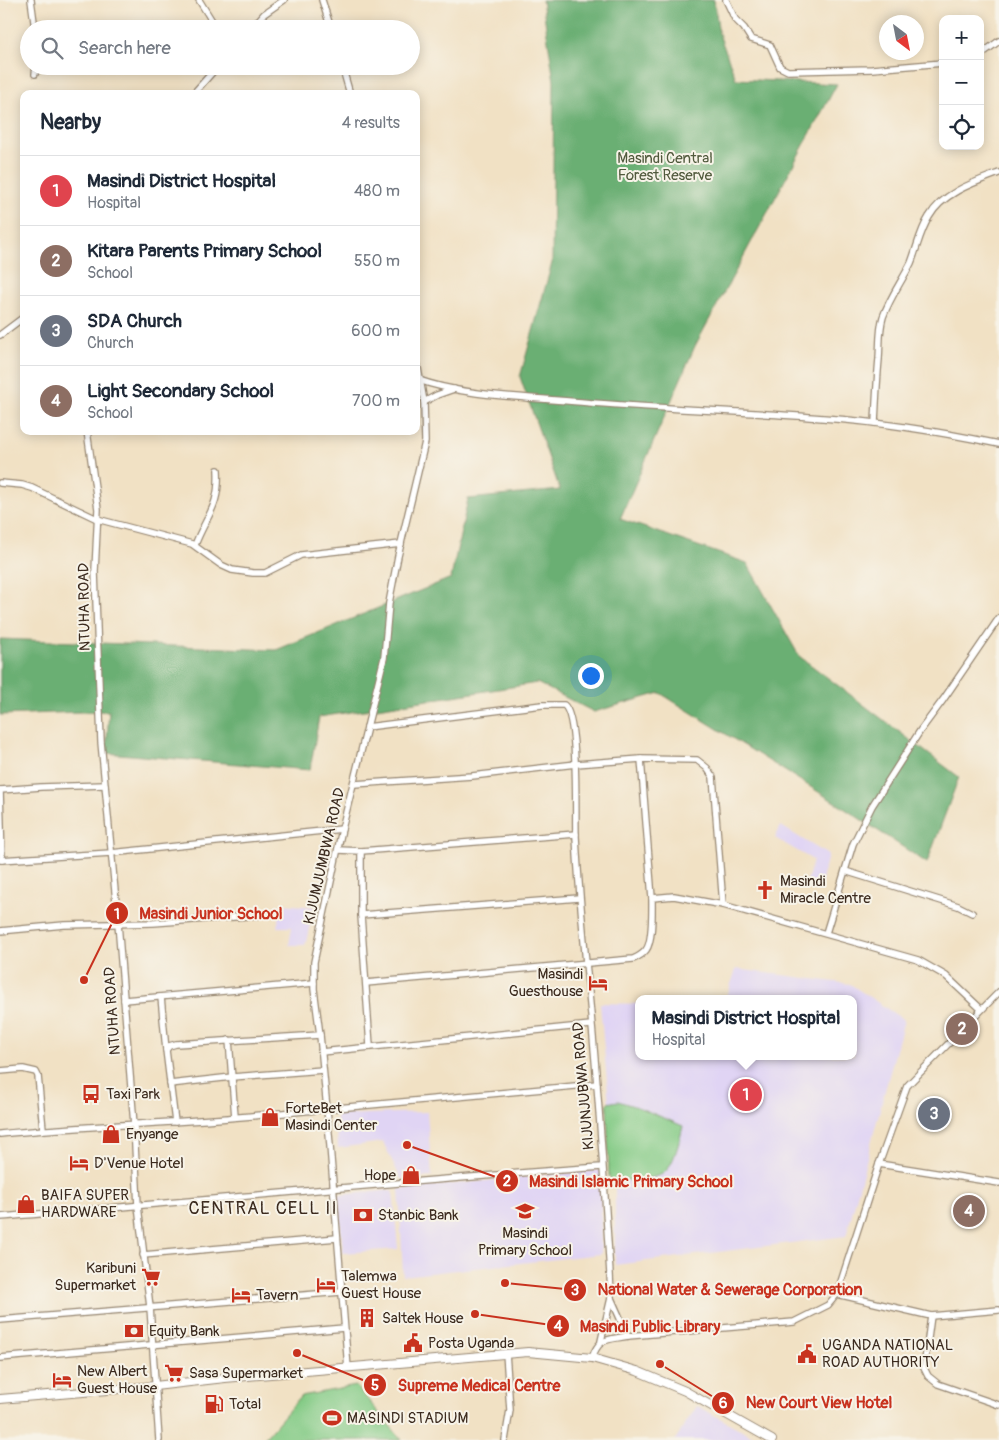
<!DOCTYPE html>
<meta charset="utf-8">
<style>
:root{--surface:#fff;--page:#f2f2f3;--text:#1f2937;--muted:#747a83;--line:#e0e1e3;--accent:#c8321e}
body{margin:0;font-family:Pangolin,sans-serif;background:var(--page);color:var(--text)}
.controls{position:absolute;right:15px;top:15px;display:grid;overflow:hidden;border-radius:10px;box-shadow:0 2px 12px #0003}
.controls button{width:45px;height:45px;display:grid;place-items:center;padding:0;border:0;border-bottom:1px solid var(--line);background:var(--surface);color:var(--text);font:25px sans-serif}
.compass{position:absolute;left:879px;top:15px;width:45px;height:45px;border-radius:50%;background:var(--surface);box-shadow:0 2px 12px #0003;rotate:148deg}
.you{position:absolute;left:590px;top:675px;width:18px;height:18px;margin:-12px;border:4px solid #fff;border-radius:50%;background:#1a73e8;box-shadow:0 0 0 8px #1a73e833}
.badge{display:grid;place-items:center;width:32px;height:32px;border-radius:50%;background:var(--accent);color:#fff;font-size:16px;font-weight:700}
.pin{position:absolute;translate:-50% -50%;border:2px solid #fff;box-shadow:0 1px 5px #0006}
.popup{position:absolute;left:635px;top:995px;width:222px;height:65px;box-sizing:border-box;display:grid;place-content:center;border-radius:10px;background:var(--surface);filter:drop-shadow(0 1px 4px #0005);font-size:16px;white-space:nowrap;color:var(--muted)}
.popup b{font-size:19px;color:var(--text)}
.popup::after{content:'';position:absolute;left:50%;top:100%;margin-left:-10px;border:10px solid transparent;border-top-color:var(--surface)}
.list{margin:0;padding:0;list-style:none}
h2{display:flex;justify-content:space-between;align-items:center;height:65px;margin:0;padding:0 20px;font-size:21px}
h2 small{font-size:16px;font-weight:400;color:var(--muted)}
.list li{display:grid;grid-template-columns:32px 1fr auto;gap:15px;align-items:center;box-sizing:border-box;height:70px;padding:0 20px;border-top:1px solid var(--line)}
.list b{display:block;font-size:19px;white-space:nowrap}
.list p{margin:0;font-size:16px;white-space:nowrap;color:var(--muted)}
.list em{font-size:16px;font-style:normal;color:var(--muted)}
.icon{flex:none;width:28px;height:28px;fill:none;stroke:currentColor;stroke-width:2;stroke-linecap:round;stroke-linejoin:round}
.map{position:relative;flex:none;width:999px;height:1440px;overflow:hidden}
.search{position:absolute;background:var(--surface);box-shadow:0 2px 12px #0003;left:20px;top:20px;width:400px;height:55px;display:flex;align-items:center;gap:12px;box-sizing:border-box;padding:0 18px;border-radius:28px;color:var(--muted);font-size:19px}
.panel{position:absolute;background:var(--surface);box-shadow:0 2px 12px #0003;left:20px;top:90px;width:400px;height:345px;border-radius:10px}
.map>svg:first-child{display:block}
</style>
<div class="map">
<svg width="999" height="1440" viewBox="0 0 999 1440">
<rect width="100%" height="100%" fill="#f7f3e8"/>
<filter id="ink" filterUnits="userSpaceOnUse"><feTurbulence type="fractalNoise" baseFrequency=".02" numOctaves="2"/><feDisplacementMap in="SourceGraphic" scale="10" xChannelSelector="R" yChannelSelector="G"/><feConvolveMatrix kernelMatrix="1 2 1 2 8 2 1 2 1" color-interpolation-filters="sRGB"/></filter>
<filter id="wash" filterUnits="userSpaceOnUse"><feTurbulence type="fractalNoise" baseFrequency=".0096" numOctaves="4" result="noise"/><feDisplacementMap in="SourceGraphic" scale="20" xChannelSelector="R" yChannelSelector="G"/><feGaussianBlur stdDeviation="1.12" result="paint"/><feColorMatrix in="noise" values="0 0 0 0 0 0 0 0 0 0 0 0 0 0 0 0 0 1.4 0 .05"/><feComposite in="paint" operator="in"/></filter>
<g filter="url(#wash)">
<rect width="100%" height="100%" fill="#f1e1c4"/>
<g fill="#e0d4f4">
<path d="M 781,826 L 828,855 L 820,887 L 807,882 L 813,860 L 775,838 Z"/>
<path d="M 282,904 L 315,907 L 305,945 L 289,945 L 292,927 L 277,927 Z"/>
<path d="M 736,969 L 850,984 L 904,1020 L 846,1236 L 615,1265 L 615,1170 L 600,1003 L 638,1004 L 638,1056 L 854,1056 L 854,999 L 726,999 Z"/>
<path d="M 427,1112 L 432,1177 L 401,1179 L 383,1142 L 338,1148 L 336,1115 Z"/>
<path d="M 601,1170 L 601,1254 L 403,1276 L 399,1189 Z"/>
<path d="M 393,1190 L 398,1249 L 343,1253 L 338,1195 Z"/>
<path d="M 697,1406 L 760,1440 L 675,1440 Z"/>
</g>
<g fill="#84cb86" stroke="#607a52">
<path d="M 618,1101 L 640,1108 L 683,1126 C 680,1139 674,1165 664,1173 C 655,1180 625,1180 613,1181 L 609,1177 L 607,1103 Z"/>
<path d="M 356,1386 L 402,1440 L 263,1440 L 301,1396 Z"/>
</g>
<path fill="#6baf73" stroke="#536c48" d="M 542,0 L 714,0 L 719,34 L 736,79 L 837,84 L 695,346 L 620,519 L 747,563 L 799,656 L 959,777 L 927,863 L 833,801 L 660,693 L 594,712 L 537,683 L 319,717 L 310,770 L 106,753 L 109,711 L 0,715 L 0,639 L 276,650 L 451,578 L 468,499 L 560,490 L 520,377 L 552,263 L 554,81 Z"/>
</g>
<g filter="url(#ink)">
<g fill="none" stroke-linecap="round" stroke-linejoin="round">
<g stroke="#968671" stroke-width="8">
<g id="street">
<path d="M 31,0 L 35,29"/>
<path d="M 199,0 L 217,29"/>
<path d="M 322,0 L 331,29"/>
<path d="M 726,0 L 735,19 L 744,28 L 751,39 L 770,45 L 780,67 L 788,71 L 872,69 L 943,63"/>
<path d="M 251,29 L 264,14 L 284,0"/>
<path d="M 980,55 L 999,41"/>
<path d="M 342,66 L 350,94"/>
<path d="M 35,74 L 36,66"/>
<path d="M 193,94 L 218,66"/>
<path d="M 0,335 L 24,317"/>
<path d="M 416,379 C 464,397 530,397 581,402 C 662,409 742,411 823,418 C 882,422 941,432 999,444"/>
<path d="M 424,402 L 437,395 L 454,389"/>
<path d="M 875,423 C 876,402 877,380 879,359 C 880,345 879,330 883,317 C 890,297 902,281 911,263 C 917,248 920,231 929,217 C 942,193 975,182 999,173"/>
<path d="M 87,431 L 98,509 L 95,571 L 101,742 L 118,923 L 134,1125 L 138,1206 L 150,1307 L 159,1440"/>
<path d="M 0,483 L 22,485 L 32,488 L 97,519 L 192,544 L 221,565 L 232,570 L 253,573 L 265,573 L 301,555 L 401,544"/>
<path d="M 195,545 C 207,514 220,507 218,470"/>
<path d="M 367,727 L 542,705 L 564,705 C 579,717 575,813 576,836 C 580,919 591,1002 597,1085 C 602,1148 606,1211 610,1274 L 611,1298 L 601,1341"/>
<path d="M 641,759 L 652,898"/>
<path d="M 354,784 L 472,776 L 576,764 L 641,759 L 697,760 L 707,768 L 713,777 L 723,905"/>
<path d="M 0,790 L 41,787 L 105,785"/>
<path d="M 0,790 L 2,860"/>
<path d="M 338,850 L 361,851 L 576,834"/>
<path d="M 361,851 L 361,915 L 370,1046"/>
<path d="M 0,860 L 111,853 L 342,829"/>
<path d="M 845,871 L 958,906 L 972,913"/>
<path d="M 361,915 L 579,898"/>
<path d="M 0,931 L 64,925 L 153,923 L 261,915"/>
<path d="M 826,933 L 853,844 L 872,806 L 920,731 L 943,700 L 999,618"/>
<path d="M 366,983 L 633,959 C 638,957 642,955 646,950 C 653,941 652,911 652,898 L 674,896 L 723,905 L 918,960 L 946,976 L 981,1009"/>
<path d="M 161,997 L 166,1050"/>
<path d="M 124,1000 L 314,983"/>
<path d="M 229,1040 L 235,1117"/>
<path d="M 321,1052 L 591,1025"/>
<path d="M 0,1071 L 23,1069 L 36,1072 L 38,1076 L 43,1129"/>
<path d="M 170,1084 L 232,1077 L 323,1070"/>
<path d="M 175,1122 L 166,1050 L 169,1046 L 176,1044 L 320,1035"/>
<path d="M 0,1134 C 87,1125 174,1124 261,1115 C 373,1105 485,1095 597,1084"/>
<path d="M 879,1164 L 999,1183"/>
<path d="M 0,1217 C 201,1201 401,1181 602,1167"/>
<path d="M 143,1255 L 337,1238"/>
<path d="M 837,1294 L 931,1316 L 999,1310"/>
<path d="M 611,1298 L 628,1336"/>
<path d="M 931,1316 L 924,1368 L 928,1376 L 938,1384 L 999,1405"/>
<path d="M 0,1320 L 341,1292"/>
<path d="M 0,1358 L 344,1328"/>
<path d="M 592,1358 C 599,1337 608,1340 628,1336 L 794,1322 L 828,1305 L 837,1294 L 879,1164 L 907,1086 L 999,992"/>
<path d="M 348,1368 L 327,1109 L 320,1035 L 314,989 L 314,962 L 342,829 L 384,658 L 389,603 L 398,556 L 425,442 L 424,402 L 416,357"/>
<path d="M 505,1440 L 510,1410 L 506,1353"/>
</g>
</g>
<g stroke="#968671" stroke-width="10">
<path id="secondary" d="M 0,1399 L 155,1386 L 225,1378 L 528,1352 L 592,1358 L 637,1371 L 685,1391 L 772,1440"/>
</g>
<use href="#street" stroke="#fff" stroke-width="5.5"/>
<use href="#secondary" stroke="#fff" stroke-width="8"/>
</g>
</g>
<defs>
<g id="church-bare" transform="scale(1.5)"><path d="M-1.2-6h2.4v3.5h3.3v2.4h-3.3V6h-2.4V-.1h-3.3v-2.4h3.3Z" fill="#c8321e" stroke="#f7f3e8" stroke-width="2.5" paint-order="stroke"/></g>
<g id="hotel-bare" transform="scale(1.5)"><path d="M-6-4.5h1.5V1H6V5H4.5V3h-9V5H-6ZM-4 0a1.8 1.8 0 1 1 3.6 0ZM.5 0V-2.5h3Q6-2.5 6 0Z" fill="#c8321e" stroke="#f7f3e8" stroke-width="2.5" paint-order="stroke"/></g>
<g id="bus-bare" transform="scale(1.5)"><path d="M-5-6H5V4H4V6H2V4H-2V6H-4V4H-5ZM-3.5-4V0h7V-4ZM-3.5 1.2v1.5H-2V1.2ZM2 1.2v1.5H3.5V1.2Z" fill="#c8321e" stroke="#f7f3e8" stroke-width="2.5" paint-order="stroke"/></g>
<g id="shop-bare" transform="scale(1.5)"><path d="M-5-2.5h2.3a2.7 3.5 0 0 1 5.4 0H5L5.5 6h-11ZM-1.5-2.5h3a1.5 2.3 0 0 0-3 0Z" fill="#c8321e" stroke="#f7f3e8" stroke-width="2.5" paint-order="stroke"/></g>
<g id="school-bare" transform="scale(1.5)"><path d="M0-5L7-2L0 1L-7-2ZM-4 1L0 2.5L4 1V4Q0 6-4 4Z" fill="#c8321e" stroke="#f7f3e8" stroke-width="2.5" paint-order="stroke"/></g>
<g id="bank-bare" transform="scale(1.5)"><path d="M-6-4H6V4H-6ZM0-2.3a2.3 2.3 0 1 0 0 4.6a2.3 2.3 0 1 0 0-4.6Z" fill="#c8321e" stroke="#f7f3e8" stroke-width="2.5" paint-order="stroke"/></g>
<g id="supermarket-bare" transform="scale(1.5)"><path d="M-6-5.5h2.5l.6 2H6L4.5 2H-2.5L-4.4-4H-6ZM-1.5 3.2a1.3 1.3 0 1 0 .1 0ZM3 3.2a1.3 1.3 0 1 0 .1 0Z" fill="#c8321e" stroke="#f7f3e8" stroke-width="2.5" paint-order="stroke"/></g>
<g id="building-bare" transform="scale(1.5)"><path d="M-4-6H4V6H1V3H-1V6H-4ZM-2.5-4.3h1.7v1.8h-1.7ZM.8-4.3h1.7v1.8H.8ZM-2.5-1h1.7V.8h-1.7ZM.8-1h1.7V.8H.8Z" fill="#c8321e" stroke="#f7f3e8" stroke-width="2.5" paint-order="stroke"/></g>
<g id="civic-bare" transform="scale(1.5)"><path d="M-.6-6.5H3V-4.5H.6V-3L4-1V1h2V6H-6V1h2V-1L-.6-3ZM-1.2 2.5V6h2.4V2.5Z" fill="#c8321e" stroke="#f7f3e8" stroke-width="2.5" paint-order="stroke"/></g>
<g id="fuel-bare" transform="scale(1.5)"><path d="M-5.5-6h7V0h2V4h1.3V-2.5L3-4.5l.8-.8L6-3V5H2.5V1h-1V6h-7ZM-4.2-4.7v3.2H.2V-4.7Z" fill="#c8321e" stroke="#f7f3e8" stroke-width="2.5" paint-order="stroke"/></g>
<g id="stadium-bare" transform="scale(1.5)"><path d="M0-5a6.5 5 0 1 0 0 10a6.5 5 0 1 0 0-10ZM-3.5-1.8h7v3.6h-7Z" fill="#c8321e" stroke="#f7f3e8" stroke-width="2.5" paint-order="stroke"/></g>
</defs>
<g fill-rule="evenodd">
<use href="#church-bare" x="765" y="890"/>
<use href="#hotel-bare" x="598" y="983"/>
<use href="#bus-bare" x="91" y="1094"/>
<use href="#shop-bare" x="270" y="1117"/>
<use href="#shop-bare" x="111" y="1134"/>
<use href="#hotel-bare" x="79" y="1163"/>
<use href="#shop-bare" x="411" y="1175"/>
<use href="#shop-bare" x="26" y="1204"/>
<use href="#school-bare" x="525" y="1211"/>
<use href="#bank-bare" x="363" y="1215"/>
<use href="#supermarket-bare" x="151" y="1277"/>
<use href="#hotel-bare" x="326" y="1285"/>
<use href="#hotel-bare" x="241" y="1295"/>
<use href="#building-bare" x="367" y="1318"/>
<use href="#bank-bare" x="134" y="1331"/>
<use href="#civic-bare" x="413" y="1343"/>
<use href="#civic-bare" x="807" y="1354"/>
<use href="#supermarket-bare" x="174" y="1373"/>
<use href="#hotel-bare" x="62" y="1380"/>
<use href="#fuel-bare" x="214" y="1404"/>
<use href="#stadium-bare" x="332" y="1418"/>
</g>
<g text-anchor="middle" stroke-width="4" stroke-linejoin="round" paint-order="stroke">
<g font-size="15" fill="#515a3d" stroke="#f7f3e8">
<text x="665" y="163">Masindi Central<tspan x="665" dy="17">Forest Reserve</tspan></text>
</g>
<g font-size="15" fill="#3b2a1e" stroke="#f7f3e8">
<text transform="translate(84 607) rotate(-91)" y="5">NTUHA ROAD</text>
<text transform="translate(324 856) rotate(-77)" y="5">KIJUMJUMBWA ROAD</text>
<text transform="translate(112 1011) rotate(-94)" y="5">NTUHA ROAD</text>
<text transform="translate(583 1086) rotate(-95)" y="5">KIJUNJUBWA ROAD</text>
</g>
<g font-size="15" fill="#3b2a1e" stroke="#f7f3e8" text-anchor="start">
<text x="780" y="886">Masindi<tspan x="780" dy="17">Miracle Centre</tspan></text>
<text x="583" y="979" text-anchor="end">Masindi<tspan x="583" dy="17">Guesthouse</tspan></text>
<text x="106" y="1099">Taxi Park</text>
<text x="285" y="1113">ForteBet<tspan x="285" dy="17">Masindi Center</tspan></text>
<text x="126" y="1139">Enyange</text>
<text x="94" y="1168">D'Venue Hotel</text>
<text x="396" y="1180" text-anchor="end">Hope</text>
<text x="41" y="1200">BAIFA SUPER<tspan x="41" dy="17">HARDWARE</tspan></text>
<text x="378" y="1220">Stanbic Bank</text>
<text x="525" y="1238" text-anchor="middle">Masindi<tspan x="525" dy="17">Primary School</tspan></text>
<text x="136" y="1273" text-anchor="end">Karibuni<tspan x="136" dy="17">Supermarket</tspan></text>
<text x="341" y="1281">Talemwa<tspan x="341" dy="17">Guest House</tspan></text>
<text x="256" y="1300">Tavern</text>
<text x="382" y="1323">Saltek House</text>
<text x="149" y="1336">Equity Bank</text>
<text x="428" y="1348">Posta Uganda</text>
<text x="822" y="1350">UGANDA NATIONAL<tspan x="822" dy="17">ROAD AUTHORITY</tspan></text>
<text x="77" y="1376">New Albert<tspan x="77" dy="17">Guest House</tspan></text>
<text x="189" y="1378">Sasa Supermarket</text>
<text x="229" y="1409">Total</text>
<text x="347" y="1423">MASINDI STADIUM</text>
</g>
<g font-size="18" letter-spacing="1" fill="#3b2a1e" stroke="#f7f3e8">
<text x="263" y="1214">CENTRAL CELL II</text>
</g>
</g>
<path fill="none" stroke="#c8321e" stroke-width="2" d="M84 980L117 913M407 1145L507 1181M505 1283L575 1290M475 1314L558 1326M297 1353L375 1385M660 1364L723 1403"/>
<g fill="#c8321e" stroke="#f7f3e8" stroke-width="2">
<circle cx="84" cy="980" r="5"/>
<circle cx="407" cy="1145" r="5"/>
<circle cx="505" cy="1283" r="5"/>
<circle cx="475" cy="1314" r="5"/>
<circle cx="297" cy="1353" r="5"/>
<circle cx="660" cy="1364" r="5"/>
<circle cx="117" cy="913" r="12"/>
<circle cx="507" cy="1181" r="12"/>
<circle cx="575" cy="1290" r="12"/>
<circle cx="558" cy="1326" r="12"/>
<circle cx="375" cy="1385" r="12"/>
<circle cx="723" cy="1403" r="12"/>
</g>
<g font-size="15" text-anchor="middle" font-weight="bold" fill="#fff">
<text x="117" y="919">1</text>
<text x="507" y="1186">2</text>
<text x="575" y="1295">3</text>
<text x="558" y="1331">4</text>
<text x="375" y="1390">5</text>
<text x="723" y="1408">6</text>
</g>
<g font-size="16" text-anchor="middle" font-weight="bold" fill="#c8321e" stroke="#f7f3e8" stroke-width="4" stroke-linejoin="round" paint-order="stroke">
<text x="211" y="919">Masindi Junior School</text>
<text x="631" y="1187">Masindi Islamic Primary School</text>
<text x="730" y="1295">National Water &amp; Sewerage Corporation</text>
<text x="650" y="1332">Masindi Public Library</text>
<text x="479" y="1391">Supreme Medical Centre</text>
<text x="819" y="1408">New Court View Hotel</text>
</g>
</svg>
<div class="controls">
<button>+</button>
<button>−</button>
<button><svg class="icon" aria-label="locate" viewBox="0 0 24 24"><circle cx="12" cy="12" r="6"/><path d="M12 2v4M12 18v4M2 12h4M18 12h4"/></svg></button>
</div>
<svg class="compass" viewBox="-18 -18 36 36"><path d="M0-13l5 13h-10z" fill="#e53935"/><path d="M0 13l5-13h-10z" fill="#747a83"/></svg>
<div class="you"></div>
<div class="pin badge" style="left:746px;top:1095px;background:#e0444e">1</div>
<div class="popup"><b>Masindi District Hospital</b>Hospital</div>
<div class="pin badge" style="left:962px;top:1029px;background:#8d6e63">2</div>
<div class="pin badge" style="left:934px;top:1114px;background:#6b7280">3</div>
<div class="pin badge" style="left:969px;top:1211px;background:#8d6e63">4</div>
<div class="search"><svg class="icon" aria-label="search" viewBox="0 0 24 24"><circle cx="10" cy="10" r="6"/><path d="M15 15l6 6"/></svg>Search here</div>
<section class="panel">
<h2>Nearby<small>4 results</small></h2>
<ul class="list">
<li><span class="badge" style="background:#e0444e">1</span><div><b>Masindi District Hospital</b><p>Hospital</p></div><em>480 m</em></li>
<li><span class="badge" style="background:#8d6e63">2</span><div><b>Kitara Parents Primary School</b><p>School</p></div><em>550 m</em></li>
<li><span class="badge" style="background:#6b7280">3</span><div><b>SDA Church</b><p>Church</p></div><em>600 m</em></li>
<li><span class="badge" style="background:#8d6e63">4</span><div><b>Light Secondary School</b><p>School</p></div><em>700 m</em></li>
</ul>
</section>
</div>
